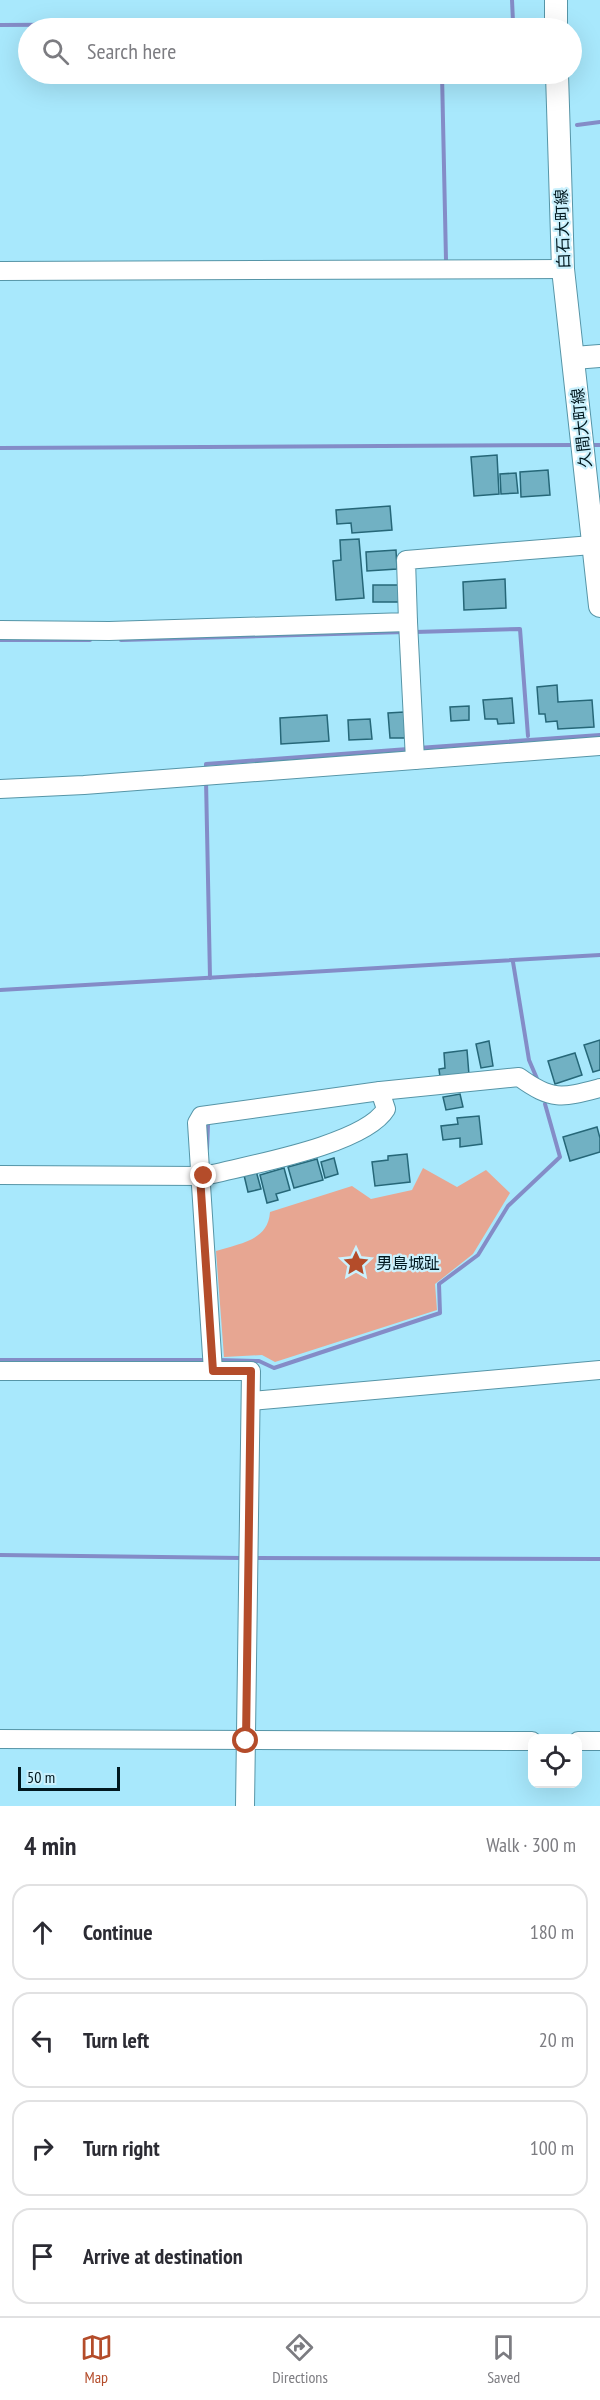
<!DOCTYPE html>
<meta charset="utf-8">
<style>
:root{--surface:#fff;--page:#f2f2f3;--text:#2b2b33;--muted:#7c7c81;--line:#e1e1e2;--accent:#b44c2a}
body{margin:0;font-family:"PT Sans Narrow","Noto Sans JP",sans-serif;background:var(--page);color:var(--text)}
.controls{position:absolute;right:18px;bottom:18px;display:grid;overflow:hidden;border-radius:12px;box-shadow:0 6px 24px #0002}
.controls button{width:54px;height:54px;display:grid;place-items:center;padding:0;border:0;border-bottom:2px solid var(--line);background:var(--surface);color:var(--text);font:30px sans-serif}
.scale{position:absolute;left:18px;bottom:15px;width:102px;box-sizing:border-box;padding-left:6px;border:3px solid #00181f;border-top:0;font-size:16px;line-height:21px;white-space:nowrap;color:#00181f;-webkit-text-stroke:4px #cbf1fd;paint-order:stroke}
.stop{position:absolute;width:18px;height:18px;margin:-14px;border:4px solid #b44c2a;border-radius:50%;background:#fff}
.stop.end{background:#b44c2a;border-color:#fff;box-shadow:0 2px 6px #0008}
.list{margin:0;padding:0;list-style:none}
h2{display:flex;justify-content:space-between;align-items:center;height:78px;margin:0;padding:0 24px;font-size:26px}
h2 small{font-size:20px;font-weight:400;color:var(--muted)}
.list li{display:grid;grid-template-columns:39px 1fr auto;gap:18px;align-items:center;box-sizing:border-box;height:96px;margin:0 12px 12px;padding:0 12px;border:2px solid var(--line);border-radius:18px}
.list b{display:block;font-size:22px;white-space:nowrap}
.list em{font-size:20px;font-style:normal;color:var(--muted)}
.icon{flex:none;width:33px;height:33px;fill:none;stroke:currentColor;stroke-width:2;stroke-linecap:round;stroke-linejoin:round}
.map{position:relative;flex:none;width:600px;height:1806px;overflow:hidden}
.search{position:absolute;background:var(--surface);box-shadow:0 6px 24px #0002;left:18px;right:18px;top:18px;height:66px;display:flex;align-items:center;gap:15px;box-sizing:border-box;padding:0 21px;border-radius:33px;color:var(--muted);font-size:22px}
.sheet{height:510px;background:var(--surface)}
nav{display:flex;justify-content:space-around;align-items:center;box-sizing:border-box;height:84px;border-top:2px solid var(--line);background:var(--surface);font-size:16px;color:var(--muted)}
nav a{display:grid;justify-items:center;gap:3px}
nav .on{color:var(--accent)}
.map>svg:first-child{display:block}
</style>
<div class="map">
<svg width="600" height="1806" viewBox="0 0 600 1806">
<rect width="100%" height="100%" fill="#a8e8fc"/>
<path fill="#e7a692" d="M 423,1168 L 457,1187 L 486,1170 L 510,1193 L 473,1254 L 435,1284 L 437,1310 L 275,1362 L 262,1355 L 224,1357 L 216,1251 C 240,1243 268,1241 270,1212 L 352,1186 L 371,1199 L 412,1190 Z"/>
<g fill="none" stroke-linecap="round" stroke-linejoin="round">
<g stroke="#848cc7" stroke-width="4">
<path d="M 0,25 L 513,22 L 512,0"/>
<path d="M 442,74 L 446,260"/>
<path d="M 577,125 L 600,122"/>
<path d="M 589,445 L 600,445"/>
<path d="M 0,448 L 575,445"/>
<path d="M 415,632 L 520,629 L 528,736"/>
<path d="M 0,640 L 90,640"/>
<path d="M 121,640 L 405,632"/>
<path d="M 418,748 L 600,735"/>
<path d="M 206,770 L 206,764 L 408,749"/>
<path d="M 206,780 L 210,978"/>
<path d="M 513,962 L 529,1060 L 538,1081"/>
<path d="M 0,990 L 600,955"/>
<path d="M 207,1149 L 208,1125"/>
<path d="M 0,1360 L 207,1360"/>
<path d="M 218,1360 L 259,1361 L 274,1368 L 440,1313 L 439,1284 L 478,1255 L 508,1206 L 560,1157 L 545,1104"/>
<path d="M 0,1555 L 242,1558"/>
<path d="M 253,1558 L 600,1559"/>
</g>
</g>
<g fill="#71b1c3" stroke="#266778" stroke-width="1.5">
<path d="M 497,455 L 499,494 L 474,496 L 471,457 Z"/>
<path d="M 548,470 L 550,495 L 521,497 L 520,472 Z"/>
<path d="M 516,473 L 518,493 L 501,494 L 500,474 Z"/>
<path d="M 390,506 L 392,530 L 352,533 L 351,523 L 337,524 L 336,510 Z"/>
<path d="M 359,539 L 364,598 L 336,600 L 333,561 L 341,560 L 340,540 Z"/>
<path d="M 396,550 L 397,569 L 367,571 L 366,552 Z"/>
<path d="M 505,579 L 506,608 L 464,610 L 463,582 Z"/>
<rect x="373" y="585" width="26" height="17"/>
<path d="M 557,685 L 558,702 L 592,700 L 594,727 L 558,729 L 557,721 L 546,722 L 545,714 L 539,714 L 537,687 Z"/>
<path d="M 512,698 L 514,723 L 498,724 L 497,719 L 485,719 L 483,700 Z"/>
<path d="M 469,706 L 469,720 L 451,721 L 450,707 Z"/>
<path d="M 404,712 L 406,738 L 390,738 L 388,713 Z"/>
<path d="M 327,715 L 329,741 L 281,744 L 280,718 Z"/>
<path d="M 370,719 L 372,739 L 349,740 L 348,720 Z"/>
<path d="M 600,1040 L 600,1070 L 593,1072 L 584,1045 Z"/>
<path d="M 489,1041 L 493,1066 L 481,1068 L 476,1044 Z"/>
<path d="M 467,1050 L 469,1075 L 440,1077 L 439,1069 L 445,1068 L 444,1053 Z"/>
<path d="M 575,1053 L 582,1075 L 555,1084 L 548,1061 Z"/>
<path d="M 460,1094 L 463,1107 L 446,1110 L 443,1097 Z"/>
<path d="M 479,1116 L 482,1144 L 460,1147 L 460,1138 L 443,1140 L 441,1126 L 458,1124 L 457,1118 Z"/>
<path d="M 597,1127 L 600,1138 L 600,1152 L 570,1161 L 563,1137 Z"/>
<path d="M 407,1154 L 410,1182 L 375,1186 L 372,1162 L 388,1160 L 388,1156 Z"/>
<path d="M 334,1158 L 338,1174 L 325,1178 L 321,1162 Z"/>
<path d="M 317,1159 L 323,1180 L 294,1188 L 288,1167 Z"/>
<path d="M 255,1167 L 261,1189 L 248,1192 L 243,1171 Z"/>
<path d="M 284,1168 L 290,1190 L 276,1194 L 278,1200 L 267,1203 L 260,1175 Z"/>
</g>
<g fill="none" stroke-linecap="round" stroke-linejoin="round">
<g stroke="#5695a7" stroke-width="20">
<g id="minor">
<path d="M 0,271 L 563,269"/>
<path d="M 408,622 L 415,760"/>
<path d="M 0,630 L 109,631 L 408,622 L 406,560 L 592,545"/>
<path d="M 0,789 L 84,785 L 600,746"/>
<path d="M 0,1175 L 204,1176 L 213,1174 C 254,1164 365,1144 386,1109 L 380,1091"/>
<path d="M 0,1371 L 251,1371 L 245,1806"/>
<path d="M 213,1371 L 197,1123 L 201,1116 L 380,1091 L 519,1077 C 552,1101 562,1098 600,1088"/>
<path d="M 252,1401 L 600,1370"/>
<path d="M 0,1739 L 532,1741"/>
<path d="M 578,1741 L 600,1741"/>
</g>
</g>
<g stroke="#5695a7" stroke-width="24">
<g id="major">
<path d="M 556,0 L 556,28"/>
<path d="M 557,74 L 563,269 L 600,606"/>
<path d="M 574,358 L 600,356"/>
</g>
</g>
<use href="#minor" stroke="#fff" stroke-width="18"/>
<use href="#major" stroke="#fff" stroke-width="22"/>
</g>
<g fill="none" stroke-linecap="round" stroke-linejoin="round">
<path stroke="#b44c2a" stroke-width="8" d="M 204,1176 L 200,1176 L 213,1371 L 251,1371 L 246,1741"/>
</g>
<defs>
<g id="sight-bare" transform="scale(2.07)"><path d="M0-6L1.8-2.2L6-1.7L2.9 1.2L3.7 5.4L0 3.3L-3.7 5.4L-2.9 1.2L-6-1.7L-1.8-2.2Z" fill="#b44c2a" stroke="#cbf1fd" stroke-width="2.5" paint-order="stroke"/></g>
</defs>
<g fill-rule="evenodd">
<use href="#sight-bare" x="356" y="1263"/>
</g>
<g text-anchor="middle" stroke-width="4.5" stroke-linejoin="round" paint-order="stroke">
<g font-size="16" fill="#00181f" stroke="#cbf1fd">
<text transform="translate(562 229) rotate(-92)" y="6">白石大町線</text>
<text transform="translate(581 428) rotate(-96)" y="6">久間大町線</text>
</g>
<g font-size="16" fill="#00181f" stroke="#cbf1fd" text-anchor="start">
<text x="376" y="1269">男島城趾</text>
</g>
</g>
</svg>
<div class="controls">
<button><svg class="icon" aria-label="locate" viewBox="0 0 24 24"><circle cx="12" cy="12" r="6"/><path d="M12 2v4M12 18v4M2 12h4M18 12h4"/></svg></button>
</div>
<div class="scale">50 m</div>
<div class="stop" style="left:246px;top:1741px"></div>
<div class="stop end" style="left:204px;top:1176px"></div>
<div class="search"><svg class="icon" aria-label="search" viewBox="0 0 24 24"><circle cx="10" cy="10" r="6"/><path d="M15 15l6 6"/></svg>Search here</div>
</div>
<section class="sheet">
<h2>4 min<small>Walk · 300 m</small></h2>
<ul class="list">
<li><svg class="icon" aria-label="ahead" viewBox="0 0 24 24"><path d="M12 20V5M6 11l6-6 6 6"/></svg><div><b>Continue</b></div><em>180 m</em></li>
<li><svg class="icon" aria-label="left" viewBox="0 0 24 24"><path d="M17 20v-9H6M10 6l-5 5 5 5"/></svg><div><b>Turn left</b></div><em>20 m</em></li>
<li><svg class="icon" aria-label="right" viewBox="0 0 24 24"><path d="M7 20v-9h11M14 6l5 5-5 5"/></svg><div><b>Turn right</b></div><em>100 m</em></li>
<li><svg class="icon" aria-label="arrive" viewBox="0 0 24 24"><path d="M6 21V4h12l-3 4 3 4H6"/></svg><div><b>Arrive at destination</b></div></li>
</ul>
</section>
<nav>
<a class="on"><svg class="icon" aria-label="map" viewBox="0 0 24 24"><path d="M3 6l6-2 6 2 6-2v14l-6 2-6-2-6 2zM9 4v14M15 6v14"/></svg>Map</a>
<a><svg class="icon" aria-label="directions" viewBox="0 0 24 24"><path d="M12 3l9 9-9 9-9-9zM9 14v-3h6M13 9l2 2-2 2"/></svg>Directions</a>
<a><svg class="icon" aria-label="saved" viewBox="0 0 24 24"><path d="M7 4h10v16l-5-4-5 4z"/></svg>Saved</a>
</nav>
